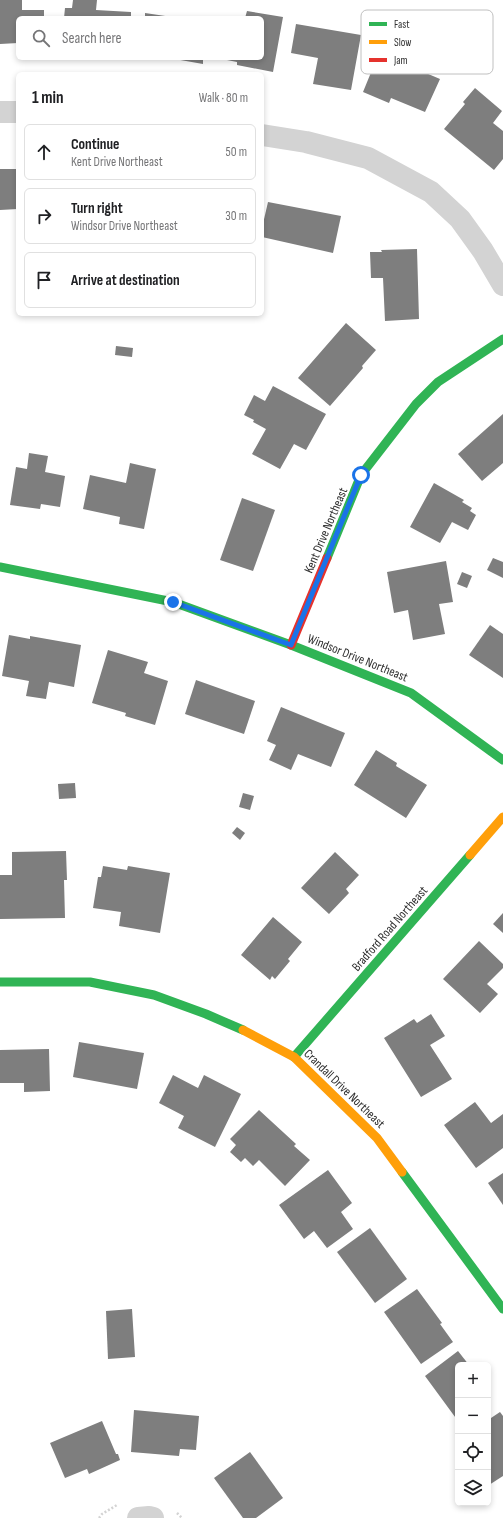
<!DOCTYPE html>
<meta charset="utf-8">
<style>
:root{--surface:#fff;--page:#f2f2f2;--text:#202124;--muted:#757577;--line:#e0e0e0}
body{margin:0;font-family:"Sofia Sans Condensed",sans-serif;background:var(--page);color:var(--text)}
.controls{position:absolute;right:12px;bottom:12px;display:grid;overflow:hidden;border-radius:6px;box-shadow:0 2px 6px #0003}
.controls button{width:36px;height:36px;display:grid;place-items:center;padding:0;border:0;border-bottom:1px solid var(--line);background:var(--surface);color:var(--text);font:20px sans-serif}
.stop{position:absolute;width:12px;height:12px;margin:-9px;border:3px solid #1a73e8;border-radius:50%;background:#fff}
.stop.end{background:#1a73e8;border-color:#fff;box-shadow:0 1px 4px #0008}
.list{margin:0;padding:0;list-style:none}
h2{display:flex;justify-content:space-between;align-items:center;height:52px;margin:0;padding:0 16px;font-size:17px}
h2 small{font-size:13px;font-weight:400;color:var(--muted)}
.list li{display:grid;grid-template-columns:26px 1fr auto;gap:12px;align-items:center;box-sizing:border-box;height:56px;margin:0 8px 8px;padding:0 8px;border:1px solid var(--line);border-radius:6px}
.list b{display:block;font-size:15px;white-space:nowrap}
.list p{margin:0;font-size:13px;white-space:nowrap;color:var(--muted)}
.list em{font-size:13px;font-style:normal;color:var(--muted)}
.icon{flex:none;width:22px;height:22px;fill:none;stroke:currentColor;stroke-width:2;stroke-linecap:round;stroke-linejoin:round}
.map{position:relative;flex:none;width:503px;height:1518px;overflow:hidden}
.search{position:absolute;background:var(--surface);box-shadow:0 2px 6px #0003;left:16px;top:16px;width:248px;height:44px;display:flex;align-items:center;gap:10px;box-sizing:border-box;padding:0 14px;border-radius:6px;color:var(--muted);font-size:15px}
.panel{position:absolute;background:var(--surface);box-shadow:0 2px 6px #0003;left:16px;top:72px;width:248px;height:244px;border-radius:6px}
.map>svg:first-child{display:block}
</style>
<div class="map">
<svg width="503" height="1518" viewBox="0 0 503 1518">
<rect width="100%" height="100%" fill="#fff"/>
<g fill="#7e7e7e">
<path d="M 0,0 L 22,0 L 22,10 L 44,10 L 44,18 L 18,18 L 18,43 L 0,44 Z"/>
<path d="M 73,0 L 97,0 L 96,10 L 131,12 L 131,18 L 64,18 L 65,8 L 72,8 Z"/>
<path d="M 247,11 L 283,17 L 273,72 L 237,65 L 237,62 L 222,59 L 262,58 L 262,18 L 245,18 Z"/>
<path d="M 145,13 L 172,17 L 172,18 L 145,18 Z"/>
<path d="M 296,24 L 361,35 L 351,90 L 313,84 L 318,58 L 291,53 Z"/>
<path d="M 379,53 L 440,79 L 425,112 L 391,98 L 389,103 L 363,92 L 372,70 L 367,68 L 372,56 L 377,58 Z"/>
<path d="M 169,58 L 203,58 L 203,64 Z"/>
<path d="M 475,88 L 502,111 L 493,123 L 503,131 L 503,159 L 494,170 L 444,129 L 465,104 L 463,102 Z"/>
<path d="M 0,169 L 18,169 L 18,209 L 0,210 Z"/>
<path d="M 268,202 L 341,216 L 333,253 L 262,237 L 262,228 Z"/>
<path d="M 417,249 L 419,319 L 385,321 L 383,278 L 371,278 L 370,252 L 382,252 L 381,250 Z"/>
<path d="M 346,323 L 376,350 L 362,366 L 363,368 L 330,406 L 298,378 Z"/>
<path d="M 116,346 L 133,348 L 132,357 L 115,355 Z"/>
<path d="M 273,386 L 326,414 L 306,450 L 294,444 L 280,469 L 252,454 L 266,429 L 253,422 L 254,420 L 244,415 L 254,395 L 265,401 Z"/>
<path d="M 503,414 L 503,463 L 482,481 L 458,454 Z"/>
<path d="M 29,453 L 48,456 L 45,472 L 65,476 L 60,507 L 41,504 L 40,509 L 10,505 L 16,467 L 27,469 Z"/>
<path d="M 130,463 L 156,469 L 144,529 L 119,524 L 120,517 L 83,509 L 90,475 L 126,483 Z"/>
<path d="M 434,483 L 464,500 L 462,502 L 472,508 L 470,511 L 476,515 L 468,530 L 452,522 L 440,543 L 410,527 Z"/>
<path d="M 242,498 L 275,510 L 253,571 L 220,560 Z"/>
<path d="M 493,558 L 503,562 L 503,578 L 487,570 Z"/>
<path d="M 446,561 L 453,602 L 439,604 L 445,634 L 413,640 L 408,610 L 394,613 L 387,572 Z"/>
<path d="M 462,572 L 472,576 L 467,588 L 457,584 Z"/>
<path d="M 490,625 L 503,634 L 503,678 L 469,655 Z"/>
<path d="M 9,635 L 30,639 L 30,636 L 81,645 L 74,687 L 49,682 L 46,699 L 26,696 L 29,681 L 2,676 Z"/>
<path d="M 108,650 L 148,662 L 144,673 L 168,681 L 155,725 L 125,716 L 126,713 L 92,703 Z"/>
<path d="M 196,680 L 255,701 L 244,734 L 185,714 Z"/>
<path d="M 281,707 L 345,733 L 331,767 L 298,754 L 291,770 L 269,760 L 276,745 L 267,741 Z"/>
<path d="M 376,750 L 397,763 L 396,766 L 427,785 L 406,818 L 354,785 Z"/>
<path d="M 75,783 L 76,798 L 59,799 L 58,784 Z"/>
<path d="M 243,793 L 254,796 L 250,810 L 239,807 Z"/>
<path d="M 237,827 L 245,833 L 240,840 L 232,833 Z"/>
<path d="M 66,851 L 67,880 L 64,880 L 65,918 L 0,919 L 0,875 L 12,875 L 12,852 Z"/>
<path d="M 335,852 L 359,875 L 346,889 L 349,893 L 329,914 L 301,888 Z"/>
<path d="M 103,866 L 127,870 L 128,866 L 170,873 L 160,933 L 119,926 L 121,912 L 93,908 L 98,877 L 101,877 Z"/>
<path d="M 503,913 L 503,933 L 493,924 Z"/>
<path d="M 273,917 L 302,942 L 288,959 L 290,961 L 275,979 L 272,976 L 270,980 L 241,955 Z"/>
<path d="M 479,941 L 503,964 L 503,968 L 487,984 L 498,994 L 480,1013 L 443,979 Z"/>
<path d="M 431,1014 L 445,1036 L 430,1045 L 452,1079 L 421,1097 L 384,1038 L 414,1019 L 417,1023 Z"/>
<path d="M 79,1042 L 144,1053 L 137,1089 L 73,1077 Z"/>
<path d="M 49,1049 L 50,1091 L 24,1092 L 24,1083 L 0,1083 L 0,1050 Z"/>
<path d="M 173,1075 L 198,1088 L 204,1075 L 241,1094 L 215,1147 L 178,1128 L 184,1116 L 159,1103 Z"/>
<path d="M 475,1102 L 491,1123 L 503,1114 L 503,1148 L 476,1168 L 444,1125 Z"/>
<path d="M 259,1110 L 296,1144 L 294,1146 L 310,1160 L 285,1186 L 259,1160 L 253,1166 L 245,1158 L 241,1162 L 230,1152 L 236,1145 L 230,1139 Z"/>
<path d="M 328,1170 L 352,1203 L 341,1212 L 353,1229 L 327,1248 L 314,1231 L 304,1239 L 279,1205 Z"/>
<path d="M 503,1173 L 503,1205 L 488,1183 Z"/>
<path d="M 370,1228 L 407,1279 L 375,1303 L 337,1252 Z"/>
<path d="M 417,1289 L 442,1323 L 440,1324 L 453,1342 L 421,1364 L 384,1312 Z"/>
<path d="M 132,1309 L 135,1357 L 108,1359 L 106,1311 Z"/>
<path d="M 458,1351 L 469,1365 L 458,1365 L 458,1421 L 425,1376 Z"/>
<path d="M 134,1410 L 199,1416 L 196,1450 L 180,1449 L 179,1456 L 131,1452 Z"/>
<path d="M 500,1412 L 503,1416 L 503,1476 L 489,1485 L 488,1483 L 488,1420 Z"/>
<path d="M 102,1421 L 116,1454 L 118,1454 L 120,1460 L 89,1474 L 87,1469 L 65,1478 L 50,1443 Z"/>
<path d="M 250,1452 L 283,1498 L 256,1518 L 243,1518 L 214,1478 Z"/>
</g>
<g fill="none" stroke-linecap="round" stroke-linejoin="round">
<g stroke="#d3d3d3" stroke-width="2.5" stroke-dasharray="2 2" stroke-linecap="butt">
<path d="M 177,1513 L 182,1518"/>
<path d="M 99,1518 L 102,1514 L 117,1505"/>
</g>
<g stroke="#d3d3d3" stroke-width="22">
<path d="M 0,112 L 18,112"/>
<path d="M 262,135 L 306,142 L 368,158 L 431,192 L 460,219 L 483,251 L 503,285"/>
<path d="M 138,1518 L 149,1517 L 153,1518"/>
</g>
<g stroke="#30b455" stroke-width="9">
<path d="M 327,558 L 361,475 L 416,404 L 438,382 L 503,339"/>
<path d="M 0,567 L 173,602 L 291,645 L 411,693 L 503,760"/>
<path d="M 0,982 L 90,982 L 154,995 L 206,1014 L 243,1030"/>
<path d="M 294,1057 L 470,855"/>
<path d="M 402,1172 L 503,1309"/>
</g>
<g stroke="#ff9f0a" stroke-width="9">
<path d="M 470,855 L 503,817"/>
<path d="M 243,1030 L 294,1057 L 377,1138 L 402,1172"/>
</g>
<path stroke="#e5322d" stroke-width="9" d="M 291,645 L 327,558"/>
</g>
<g fill="none" stroke-linecap="round" stroke-linejoin="round">
<path stroke="#1a73e8" stroke-width="5" d="M 173,602 L 291,645 L 361,475"/>
</g>
<g text-anchor="middle" stroke-width="4" stroke-linejoin="round" paint-order="stroke">
<g font-size="13" fill="#2e2e2e" stroke="#fff">
<text transform="translate(325 530) rotate(-67)" y="5">Kent Drive Northeast</text>
<text transform="translate(358 657) rotate(22)" y="5">Windsor Drive Northeast</text>
<text transform="translate(389 928) rotate(-49)" y="5">Bradford Road Northeast</text>
<text transform="translate(345 1088) rotate(44)" y="5">Crandall Drive Northeast</text>
</g>
</g>
<rect x="361" y="10" width="132" height="64" rx="6" fill="#fff" stroke="#c0c0c0" stroke-width="1"/>
<rect x="369" y="22" width="18" height="4" fill="#30b455"/>
<rect x="369" y="40" width="18" height="4" fill="#ff9f0a"/>
<rect x="369" y="58" width="18" height="4" fill="#e5322d"/>
<g font-size="11" fill="#2e2e2e">
<text x="394" y="28">Fast</text>
<text x="394" y="46">Slow</text>
<text x="394" y="64">Jam</text>
</g>
</svg>
<div class="controls">
<button>+</button>
<button>−</button>
<button><svg class="icon" aria-label="locate" viewBox="0 0 24 24"><circle cx="12" cy="12" r="6"/><path d="M12 2v4M12 18v4M2 12h4M18 12h4"/></svg></button>
<button><svg class="icon" aria-label="layers" viewBox="0 0 24 24"><path d="M12 4l9 5-9 5-9-5zM3 14l9 5 9-5"/></svg></button>
</div>
<div class="stop" style="left:361px;top:475px"></div>
<div class="stop end" style="left:173px;top:602px"></div>
<div class="search"><svg class="icon" aria-label="search" viewBox="0 0 24 24"><circle cx="10" cy="10" r="6"/><path d="M15 15l6 6"/></svg>Search here</div>
<section class="panel">
<h2>1 min<small>Walk · 80 m</small></h2>
<ul class="list">
<li><svg class="icon" aria-label="ahead" viewBox="0 0 24 24"><path d="M12 20V5M6 11l6-6 6 6"/></svg><div><b>Continue</b><p>Kent Drive Northeast</p></div><em>50 m</em></li>
<li><svg class="icon" aria-label="right" viewBox="0 0 24 24"><path d="M7 20v-9h11M14 6l5 5-5 5"/></svg><div><b>Turn right</b><p>Windsor Drive Northeast</p></div><em>30 m</em></li>
<li><svg class="icon" aria-label="arrive" viewBox="0 0 24 24"><path d="M6 21V4h12l-3 4 3 4H6"/></svg><div><b>Arrive at destination</b></div></li>
</ul>
</section>
</div>
